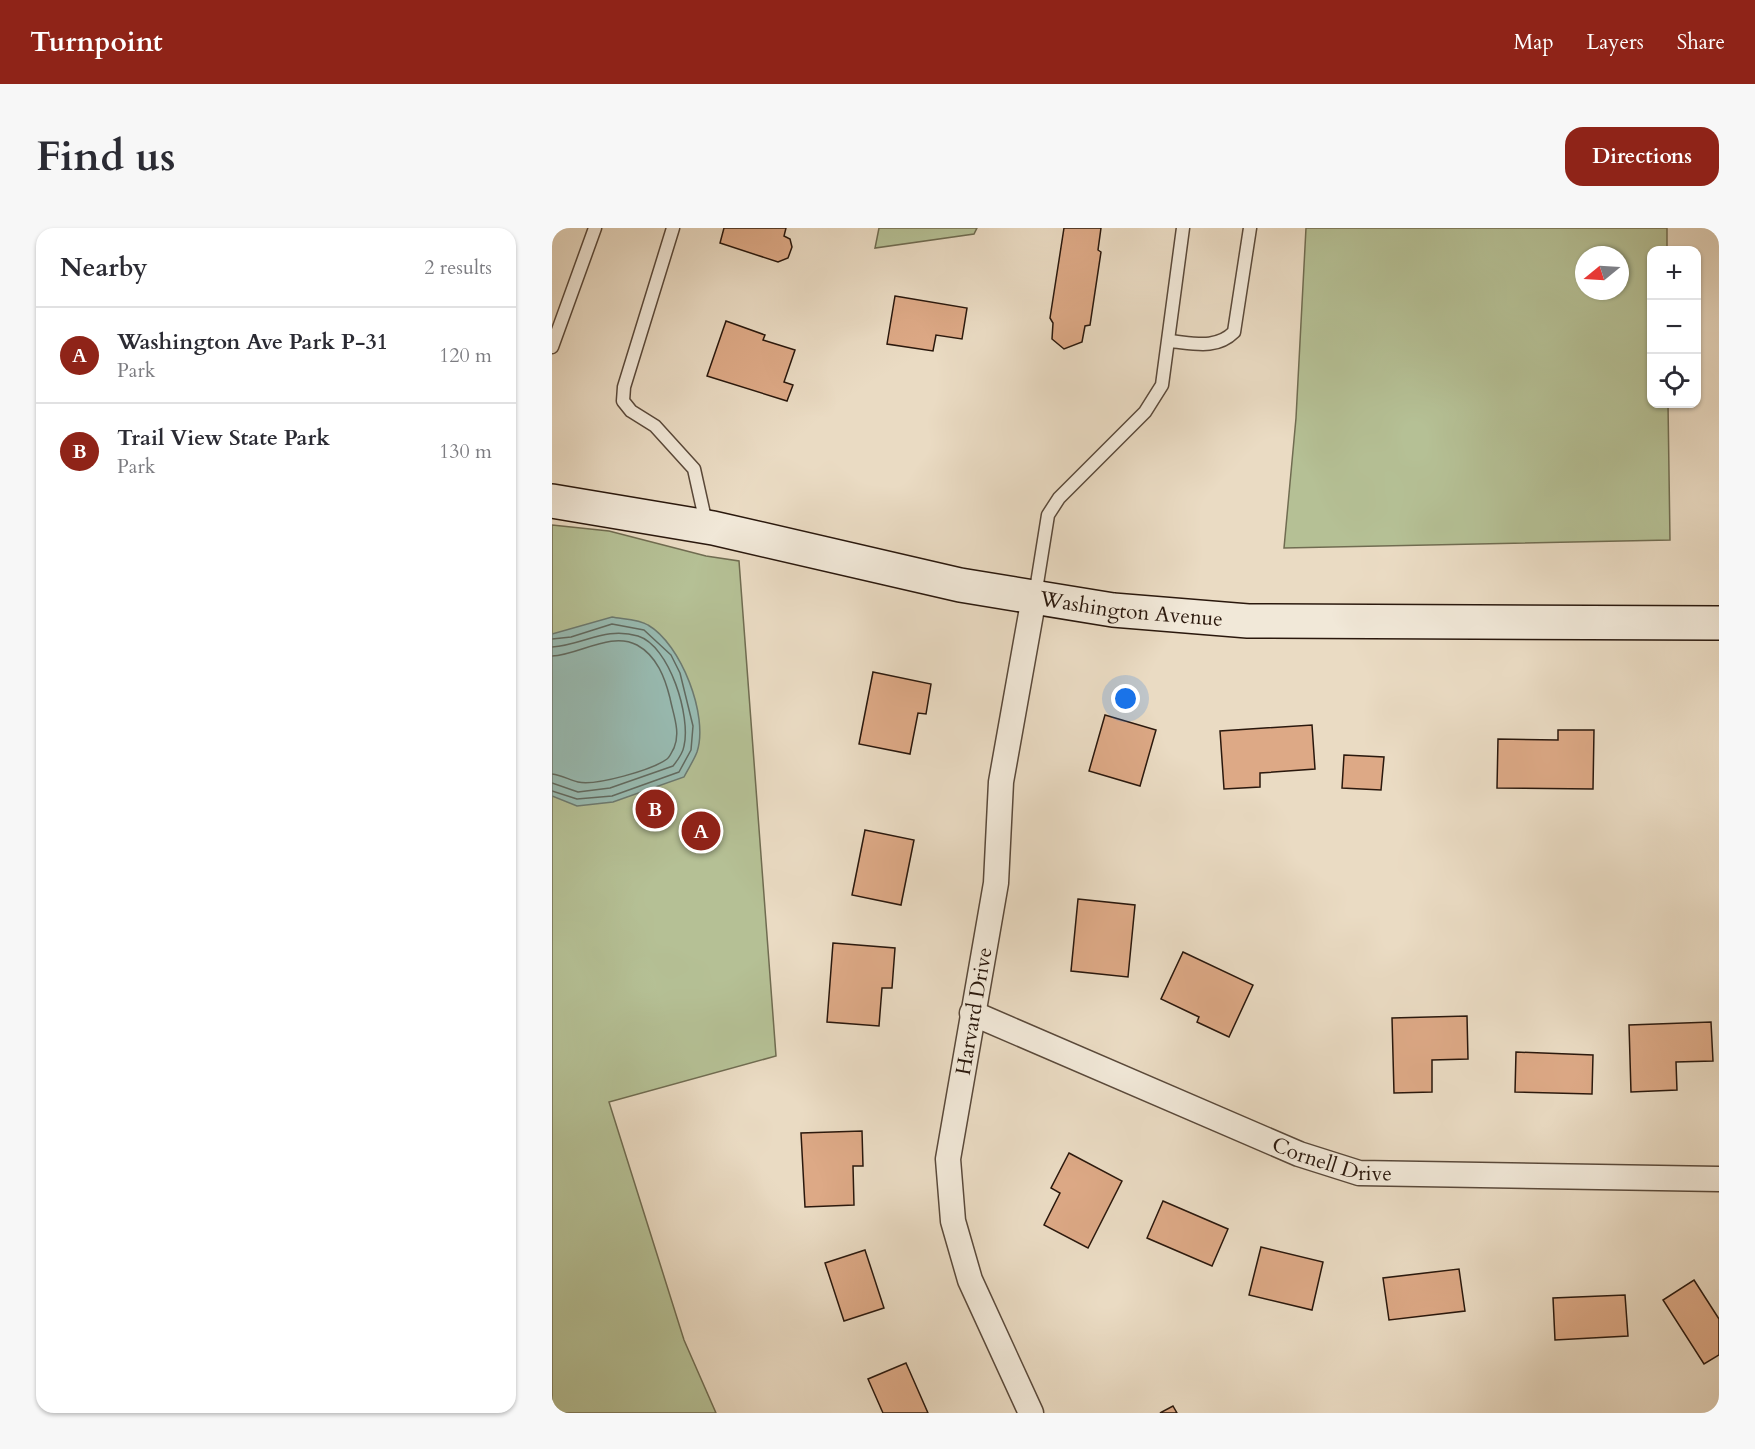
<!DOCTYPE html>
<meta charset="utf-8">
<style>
:root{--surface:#fff;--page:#f7f7f7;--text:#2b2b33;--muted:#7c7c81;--line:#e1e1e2;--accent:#8f2418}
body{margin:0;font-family:Cardo,serif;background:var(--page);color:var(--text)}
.controls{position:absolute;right:18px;top:18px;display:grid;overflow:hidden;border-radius:12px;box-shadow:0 2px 4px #0004}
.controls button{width:54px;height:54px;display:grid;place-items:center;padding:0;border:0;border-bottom:2px solid var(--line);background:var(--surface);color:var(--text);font:30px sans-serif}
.compass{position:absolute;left:1023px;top:18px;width:54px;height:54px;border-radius:50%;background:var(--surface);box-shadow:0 2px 4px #0004;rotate:252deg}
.you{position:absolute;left:574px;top:471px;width:21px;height:21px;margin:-15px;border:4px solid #fff;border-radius:50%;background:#1a73e8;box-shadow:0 0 0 9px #1a73e833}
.badge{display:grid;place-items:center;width:39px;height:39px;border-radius:50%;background:var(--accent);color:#fff;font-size:20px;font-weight:700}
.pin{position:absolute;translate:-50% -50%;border:3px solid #fff;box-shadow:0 2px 6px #0006}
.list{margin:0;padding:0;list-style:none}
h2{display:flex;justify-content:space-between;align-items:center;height:78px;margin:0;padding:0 24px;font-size:26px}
h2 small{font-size:20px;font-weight:400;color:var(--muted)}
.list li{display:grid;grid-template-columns:39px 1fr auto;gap:18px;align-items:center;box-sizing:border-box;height:96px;padding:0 24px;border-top:2px solid var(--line)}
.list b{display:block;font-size:22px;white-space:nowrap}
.list p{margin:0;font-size:20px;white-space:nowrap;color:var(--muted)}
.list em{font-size:20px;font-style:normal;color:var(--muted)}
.icon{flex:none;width:33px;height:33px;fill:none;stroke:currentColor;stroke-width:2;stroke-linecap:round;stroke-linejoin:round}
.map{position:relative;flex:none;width:1167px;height:1185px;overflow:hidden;border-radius:18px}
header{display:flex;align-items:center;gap:36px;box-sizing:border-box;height:84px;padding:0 30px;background:var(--accent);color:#fff}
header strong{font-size:28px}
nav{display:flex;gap:33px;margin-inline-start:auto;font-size:21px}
.intro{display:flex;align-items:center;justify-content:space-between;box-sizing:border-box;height:144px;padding:0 36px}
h1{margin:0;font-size:42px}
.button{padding:15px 27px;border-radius:18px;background:var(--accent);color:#fff;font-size:21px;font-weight:700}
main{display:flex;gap:36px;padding:0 36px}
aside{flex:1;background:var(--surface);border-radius:18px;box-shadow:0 2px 4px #0004}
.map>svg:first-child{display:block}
</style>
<header>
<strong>Turnpoint</strong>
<nav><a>Map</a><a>Layers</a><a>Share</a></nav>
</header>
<div class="intro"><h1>Find us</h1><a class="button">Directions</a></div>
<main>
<aside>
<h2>Nearby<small>2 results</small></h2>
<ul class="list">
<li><span class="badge">A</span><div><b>Washington Ave Park P-31</b><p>Park</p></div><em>120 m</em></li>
<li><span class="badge">B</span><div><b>Trail View State Park</b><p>Park</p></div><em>130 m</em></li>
</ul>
</aside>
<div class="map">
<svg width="1167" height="1185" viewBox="0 0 1167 1185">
<rect width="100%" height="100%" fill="#eadbc3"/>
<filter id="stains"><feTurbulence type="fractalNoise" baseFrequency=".00333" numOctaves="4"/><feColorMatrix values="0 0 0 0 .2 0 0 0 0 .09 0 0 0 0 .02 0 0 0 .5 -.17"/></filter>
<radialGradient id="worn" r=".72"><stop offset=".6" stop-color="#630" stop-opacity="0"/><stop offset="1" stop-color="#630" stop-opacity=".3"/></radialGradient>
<g fill="#b5c095" stroke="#706c51" stroke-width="1.5" fill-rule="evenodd">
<path d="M 327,0 L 425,0 L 422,6 L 323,20 Z"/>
<path d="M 754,0 L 1115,0 L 1115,22 L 1100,22 L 1100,176 L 1116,176 L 1118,312 L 732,320 L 744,190 ZM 1032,27 L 1068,27 L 1068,63 L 1032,63 Z"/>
<path d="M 0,297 L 57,303 L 154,328 L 187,333 L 224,828 L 57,874 L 132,1112 L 164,1185 L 0,1185 Z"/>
</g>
<path fill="#98bbb2" stroke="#6c7a70" stroke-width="1.5" d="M 60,389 C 70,391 87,391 96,397 C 129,416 157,488 145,524 C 142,532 136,541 132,549 L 61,574 L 25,578 L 0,568 L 0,406 Z"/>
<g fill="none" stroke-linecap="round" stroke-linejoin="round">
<g stroke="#616a60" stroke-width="1.5">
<path d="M 0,411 L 19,409 L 60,396 L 92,402 L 119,427 L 128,445 L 141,498 L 139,522 L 127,544 L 60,568 L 25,571 L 0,563"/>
<path d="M 0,419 C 32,417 53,398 86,408 C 118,418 139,489 132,518 C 131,525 125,533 121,538 L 58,560 L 26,564 L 0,555"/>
<path d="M 0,428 C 27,427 59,403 85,417 C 105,428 113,450 118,470 C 121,486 129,504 122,520 C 120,523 118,529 115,531 C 100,542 44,558 26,554 C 17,552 10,547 0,546"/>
</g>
</g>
<g fill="#dda986" stroke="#2a180d" stroke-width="1.5">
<path d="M 172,0 L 234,0 L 232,8 L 238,11 L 240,19 L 236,30 L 226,34 L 168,15 Z"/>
<path d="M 512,0 L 549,0 L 546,22 L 549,24 L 538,97 L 533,98 L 530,114 L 512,121 L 500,111 L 501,95 L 498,90 Z"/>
<path d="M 343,68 L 415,80 L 410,111 L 384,107 L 381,123 L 335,116 Z"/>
<path d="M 174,93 L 213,107 L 211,112 L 243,122 L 232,154 L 241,157 L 235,173 L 155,148 Z"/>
<path d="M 321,444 L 379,456 L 374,486 L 366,485 L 358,526 L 307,516 Z"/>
<path d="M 553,487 L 604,502 L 588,558 L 537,543 Z"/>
<path d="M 760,497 L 763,541 L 708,545 L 708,559 L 672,561 L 668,503 Z"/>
<path d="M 1006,502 L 1042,502 L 1041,561 L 945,560 L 946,511 L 1006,512 Z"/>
<path d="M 792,527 L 832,529 L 829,562 L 790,560 Z"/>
<path d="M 313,602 L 362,612 L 349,677 L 300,667 Z"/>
<path d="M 526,671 L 583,677 L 576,749 L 519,743 Z"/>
<path d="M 281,715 L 343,720 L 340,760 L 330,760 L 327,798 L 275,794 Z"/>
<path d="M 631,724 L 701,757 L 677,809 L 645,794 L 647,789 L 609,771 Z"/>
<path d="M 915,788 L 916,831 L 880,832 L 880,864 L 842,865 L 840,790 Z"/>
<path d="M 1159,794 L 1161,833 L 1124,834 L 1125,862 L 1079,864 L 1077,797 Z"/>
<path d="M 964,824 L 1041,827 L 1040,866 L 963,864 Z"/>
<path d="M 310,903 L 311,938 L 301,938 L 302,977 L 253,979 L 249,905 Z"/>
<path d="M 517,925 L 570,953 L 536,1020 L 492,997 L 508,965 L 499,960 Z"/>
<path d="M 611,973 L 676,1001 L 660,1038 L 595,1010 Z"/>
<path d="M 709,1019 L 771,1034 L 760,1082 L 697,1067 Z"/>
<path d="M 313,1022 L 332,1080 L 292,1093 L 273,1035 Z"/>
<path d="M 907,1041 L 913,1083 L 837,1092 L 831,1050 Z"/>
<path d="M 1142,1052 L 1167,1091 L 1167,1127 L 1152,1136 L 1111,1072 Z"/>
<path d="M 1073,1067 L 1076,1108 L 1003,1112 L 1001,1070 Z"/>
<path d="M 354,1135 L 376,1185 L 331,1185 L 316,1151 Z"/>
<path d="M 621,1178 L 625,1185 L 608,1185 Z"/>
</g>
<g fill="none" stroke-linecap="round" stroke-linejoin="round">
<g stroke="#5a493a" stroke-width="15">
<g id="lane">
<path d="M 121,0 L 72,159 L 71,173 L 79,183 L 103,198 L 142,241 L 154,295"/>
<path d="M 617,113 C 641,115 664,122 682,104 L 698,0"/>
<path d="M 0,119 L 43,0"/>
<path d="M 483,368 L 496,287 L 507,270 L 593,184 L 610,157 L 631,0"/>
</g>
</g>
<g stroke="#5a493a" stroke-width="27">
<g id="street">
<path id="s1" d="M 420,785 L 747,926 L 807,945 L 1167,951"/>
<path id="s2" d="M 479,1185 L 418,1052 L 401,993 L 396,931 L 444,655 L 449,554 L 482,369"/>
</g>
</g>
<g stroke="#2a180d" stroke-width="36">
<g id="secondary">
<path id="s3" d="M 0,273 L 161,300 L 408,357 L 561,382 L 696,393 L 1167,395"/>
</g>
</g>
<use href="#lane" stroke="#f1e8d8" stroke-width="12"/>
<use href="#street" stroke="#f1e8d8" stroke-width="24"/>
<use href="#secondary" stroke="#f1e8d8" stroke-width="33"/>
</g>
<g text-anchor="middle" stroke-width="4.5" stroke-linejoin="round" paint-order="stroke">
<g font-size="21" fill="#2a180d" stroke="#f1e8d8">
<text dy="7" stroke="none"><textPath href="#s3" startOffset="590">Washington Avenue</textPath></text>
<text dy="7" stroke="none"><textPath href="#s2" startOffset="420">Harvard Drive</textPath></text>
<text dy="7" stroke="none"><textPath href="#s1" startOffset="390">Cornell Drive</textPath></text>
</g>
</g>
<rect width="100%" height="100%" filter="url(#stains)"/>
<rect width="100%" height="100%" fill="url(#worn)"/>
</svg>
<div class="controls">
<button>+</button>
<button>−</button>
<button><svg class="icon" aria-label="locate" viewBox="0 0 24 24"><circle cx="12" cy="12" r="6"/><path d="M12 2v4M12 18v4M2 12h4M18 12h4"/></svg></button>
</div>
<svg class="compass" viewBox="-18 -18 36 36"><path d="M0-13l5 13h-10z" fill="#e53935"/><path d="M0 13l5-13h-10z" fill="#7c7c81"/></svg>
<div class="you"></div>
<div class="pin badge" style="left:149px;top:603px">A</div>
<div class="pin badge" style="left:103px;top:581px">B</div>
</div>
</main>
